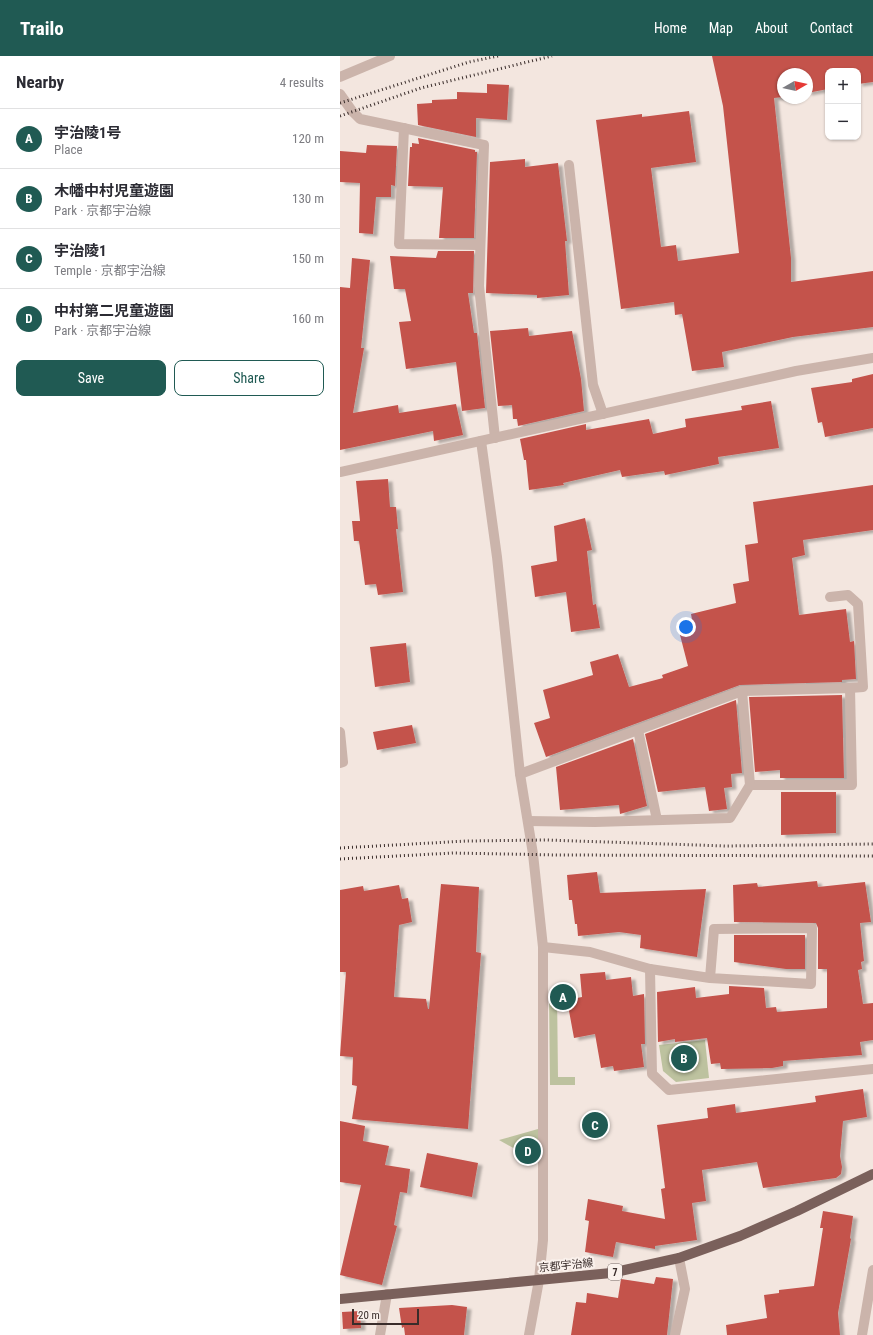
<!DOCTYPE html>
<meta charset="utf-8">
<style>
:root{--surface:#fff;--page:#f7f7f7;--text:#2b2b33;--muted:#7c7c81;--line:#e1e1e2;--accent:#205a53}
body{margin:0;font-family:"Roboto Condensed","Noto Sans JP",sans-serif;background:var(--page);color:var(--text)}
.controls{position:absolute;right:12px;top:12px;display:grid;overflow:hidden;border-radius:8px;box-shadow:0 1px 3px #0004}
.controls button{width:36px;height:36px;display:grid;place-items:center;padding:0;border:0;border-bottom:1px solid var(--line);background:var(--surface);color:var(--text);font:20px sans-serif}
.compass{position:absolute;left:437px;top:12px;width:36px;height:36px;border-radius:50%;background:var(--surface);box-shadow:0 1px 3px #0004;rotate:81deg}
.scale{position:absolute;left:12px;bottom:10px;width:67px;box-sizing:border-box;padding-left:4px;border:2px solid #392c2a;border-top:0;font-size:11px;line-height:14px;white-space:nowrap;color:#392c2a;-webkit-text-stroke:3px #faf1ec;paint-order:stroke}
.you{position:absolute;left:346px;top:571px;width:14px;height:14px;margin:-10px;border:3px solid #fff;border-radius:50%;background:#1a73e8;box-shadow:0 0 0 6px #1a73e833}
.badge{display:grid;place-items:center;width:26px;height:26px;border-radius:50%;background:var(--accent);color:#fff;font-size:13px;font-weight:700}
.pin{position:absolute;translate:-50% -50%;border:2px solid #fff;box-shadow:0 1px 4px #0006}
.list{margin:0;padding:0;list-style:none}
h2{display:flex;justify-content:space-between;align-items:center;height:52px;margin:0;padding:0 16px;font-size:17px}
h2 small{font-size:13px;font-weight:400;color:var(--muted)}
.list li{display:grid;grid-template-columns:26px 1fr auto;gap:12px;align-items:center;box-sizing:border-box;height:60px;padding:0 16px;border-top:1px solid var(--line)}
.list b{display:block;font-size:15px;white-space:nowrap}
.list p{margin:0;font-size:13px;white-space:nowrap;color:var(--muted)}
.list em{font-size:13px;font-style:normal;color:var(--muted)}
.actions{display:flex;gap:8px;padding:12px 16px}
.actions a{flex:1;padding:9px 0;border:1px solid var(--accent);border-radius:8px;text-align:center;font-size:14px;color:var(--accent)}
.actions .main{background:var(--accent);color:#fff}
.map{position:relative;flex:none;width:533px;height:1279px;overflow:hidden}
header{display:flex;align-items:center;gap:24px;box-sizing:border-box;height:56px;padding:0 20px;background:var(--accent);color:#fff}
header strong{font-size:19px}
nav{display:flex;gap:22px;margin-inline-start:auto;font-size:14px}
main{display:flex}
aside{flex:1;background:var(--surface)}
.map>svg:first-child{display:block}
</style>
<header>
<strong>Trailo</strong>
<nav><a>Home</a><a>Map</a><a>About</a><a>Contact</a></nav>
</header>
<main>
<aside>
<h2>Nearby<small>4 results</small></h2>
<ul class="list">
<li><span class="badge">A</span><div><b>宇治陵1号</b><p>Place</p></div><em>120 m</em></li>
<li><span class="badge">B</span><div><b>木幡中村児童遊園</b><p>Park · 京都宇治線</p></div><em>130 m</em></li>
<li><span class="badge">C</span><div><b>宇治陵1</b><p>Temple · 京都宇治線</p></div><em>150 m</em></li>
<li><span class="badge">D</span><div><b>中村第二児童遊園</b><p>Park · 京都宇治線</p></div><em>160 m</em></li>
</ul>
<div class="actions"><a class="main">Save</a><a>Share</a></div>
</aside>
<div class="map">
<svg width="533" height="1279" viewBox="0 0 533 1279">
<defs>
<filter id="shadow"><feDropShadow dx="4.5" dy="2.5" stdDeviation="1" flood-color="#0004"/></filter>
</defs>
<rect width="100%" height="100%" fill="#f3e6df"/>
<g fill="#bdc29f">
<path d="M 209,935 L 217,935 L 218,1021 L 235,1021 L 235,1029 L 210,1029 Z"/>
<path d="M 365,984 L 369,1022 L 336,1026 L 323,1015 L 319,989 Z"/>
<path d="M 198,1073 L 198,1106 L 159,1084 Z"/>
</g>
<g fill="#c4524c" filter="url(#shadow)">
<path d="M 372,0 L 533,0 L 533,26 L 518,28 L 518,15 L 488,15 L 488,33 L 467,37 L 467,18 L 443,18 L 443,41 L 434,42 L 451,202 L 451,226 L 533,215 L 533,271 L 453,281 L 382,296 L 384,311 L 352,315 L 342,258 L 335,259 L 334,246 L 281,253 L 256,64 L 302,58 L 302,61 L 349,55 L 356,106 L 311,112 L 321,191 L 336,189 L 338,205 L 399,197 L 383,50 Z"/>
<path d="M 147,28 L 169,29 L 167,64 L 136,62 L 136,81 L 78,69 L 77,48 L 92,47 L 92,44 L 117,43 L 117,36 L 147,37 Z"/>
<path d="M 78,82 L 135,94 L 135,96 L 137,96 L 134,182 L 99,182 L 103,131 L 68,130 L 70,91 L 72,91 L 72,87 L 79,88 Z"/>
<path d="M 27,89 L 57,90 L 55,130 L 51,129 L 51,141 L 36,141 L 33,178 L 19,177 L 20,127 L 0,126 L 0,95 L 26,97 Z"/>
<path d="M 185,103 L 185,111 L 218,107 L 227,185 L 225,185 L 229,239 L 197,242 L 197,239 L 146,237 L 150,106 Z"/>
<path d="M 98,195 L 134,195 L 133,237 L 128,237 L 134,277 L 137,277 L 145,352 L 122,355 L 116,306 L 66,313 L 59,266 L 71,265 L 65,233 L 54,233 L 50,200 L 96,202 Z"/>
<path d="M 12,202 L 30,204 L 21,292 L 24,292 L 13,357 L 58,349 L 59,357 L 116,348 L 123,379 L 94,385 L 93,375 L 0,394 L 0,231 L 10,232 Z"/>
<path d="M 188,272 L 189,280 L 232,275 L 241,323 L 244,355 L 178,370 L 177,363 L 173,363 L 172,349 L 158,350 L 150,275 Z"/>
<path d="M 533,318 L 533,372 L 485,381 L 482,366 L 478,367 L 471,332 L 512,326 L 512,323 Z"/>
<path d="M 431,345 L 439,392 L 378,401 L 379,408 L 325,419 L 324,415 L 282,421 L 280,414 L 223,427 L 224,429 L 189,434 L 186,404 L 184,404 L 180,383 L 246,368 L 246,374 L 309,363 L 313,378 L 346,371 L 345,363 L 402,354 L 401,350 Z"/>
<path d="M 48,423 L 50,451 L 56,451 L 58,473 L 56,473 L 63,536 L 38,539 L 36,528 L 25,529 L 19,485 L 14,485 L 12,465 L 20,465 L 16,425 Z"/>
<path d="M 533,429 L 533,474 L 463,484 L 465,499 L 452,502 L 459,559 L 506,553 L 510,586 L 514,585 L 516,623 L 502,624 L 502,626 L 400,629 L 206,701 L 194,667 L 210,662 L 203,634 L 253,619 L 250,606 L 278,598 L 289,631 L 323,622 L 322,619 L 348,610 L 340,579 L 354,575 L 351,558 L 396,547 L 393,528 L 409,525 L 405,489 L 418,487 L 413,446 Z"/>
<path d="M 245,462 L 252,494 L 247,495 L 253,549 L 256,548 L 260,572 L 231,576 L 226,536 L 195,541 L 191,510 L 217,505 L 214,470 Z"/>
<path d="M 66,587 L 70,626 L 35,631 L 30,591 Z"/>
<path d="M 502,639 L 504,722 L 440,722 L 440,714 L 415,716 L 409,641 Z"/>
<path d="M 396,644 L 402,717 L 391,718 L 392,731 L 384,732 L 387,753 L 369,755 L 365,731 L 318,736 L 305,678 Z"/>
<path d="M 72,669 L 76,687 L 37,694 L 33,676 Z"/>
<path d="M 293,683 L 307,750 L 280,758 L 279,749 L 220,754 L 216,711 Z"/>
<path d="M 441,736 L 496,736 L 496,777 L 441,779 Z"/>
<path d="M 257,816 L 260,837 L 366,833 L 357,901 L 300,892 L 301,879 L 279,876 L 238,880 L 237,868 L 235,868 L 232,844 L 229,844 L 227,819 Z"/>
<path d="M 477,825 L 478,831 L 525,826 L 531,866 L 520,867 L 524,905 L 521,906 L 522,913 L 518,914 L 523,948 L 533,947 L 533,984 L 520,986 L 522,999 L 443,1005 L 443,1010 L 432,1012 L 381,1013 L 380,1007 L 371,1008 L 367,982 L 335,986 L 335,983 L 318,986 L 317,936 L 355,931 L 356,942 L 389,938 L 389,930 L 424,932 L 426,952 L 436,951 L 437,956 L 487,952 L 487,913 L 478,913 L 478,872 L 476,867 L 394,866 L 393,829 L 417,827 L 418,831 Z"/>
<path d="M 101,828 L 139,831 L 136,896 L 141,897 L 128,1073 L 12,1063 L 17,1030 L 12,1029 L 13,1001 L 0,1000 L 6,916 L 0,916 L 0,834 L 23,830 L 24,835 L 59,829 L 62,843 L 68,842 L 72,866 L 59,869 L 54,941 L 86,943 L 88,953 L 89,953 Z"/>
<path d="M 394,879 L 465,879 L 465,913 L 446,913 L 394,906 Z"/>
<path d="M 265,916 L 266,924 L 291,921 L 293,940 L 304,938 L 305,988 L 301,988 L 304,1011 L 274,1015 L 273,1010 L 261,1012 L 255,978 L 234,982 L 227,944 L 242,941 L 240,918 Z"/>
<path d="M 523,1033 L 527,1061 L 503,1065 L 500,1100 L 502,1111 L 501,1118 L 496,1122 L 423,1132 L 417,1106 L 362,1114 L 366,1145 L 352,1147 L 357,1184 L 315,1190 L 315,1193 L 276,1186 L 273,1201 L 245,1196 L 249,1165 L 245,1164 L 248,1143 L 283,1150 L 282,1155 L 325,1163 L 321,1133 L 325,1132 L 317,1069 L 368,1062 L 367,1052 L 395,1048 L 396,1057 L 476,1046 L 475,1040 Z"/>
<path d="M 0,1065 L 25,1070 L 23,1085 L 49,1090 L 45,1109 L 70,1113 L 67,1137 L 60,1136 L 54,1169 L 57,1170 L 42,1229 L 0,1219 L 21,1129 L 0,1126 Z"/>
<path d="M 87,1097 L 138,1107 L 132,1141 L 80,1131 Z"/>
<path d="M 483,1155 L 513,1160 L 510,1182 L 511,1183 L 498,1257 L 500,1279 L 387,1279 L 386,1269 L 427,1262 L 424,1239 L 439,1237 L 439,1234 L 474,1230 L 483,1172 L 480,1172 Z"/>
<path d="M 316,1221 L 333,1223 L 327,1279 L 231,1279 L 236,1246 L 246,1247 L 247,1237 L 278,1242 L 281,1223 L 314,1228 Z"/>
<path d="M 112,1249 L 127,1251 L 124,1279 L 65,1279 L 64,1271 L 62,1272 L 59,1252 Z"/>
<path d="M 20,1255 L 21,1272 L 3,1273 L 2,1256 Z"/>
</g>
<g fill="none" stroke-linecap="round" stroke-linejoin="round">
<g stroke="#cbb4ab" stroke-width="10">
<path d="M 0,21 L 50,0"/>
<path d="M 0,38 L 12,55 L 20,63 L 144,89 L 139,230 L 155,382"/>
<path d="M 64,72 L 59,188 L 140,189"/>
<path d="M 229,109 L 253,329 L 263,358"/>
<path d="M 141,385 L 157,501 L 180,718 L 402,635 L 510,632 L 512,729 L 410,729 L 390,762 L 255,766 L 188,765"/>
<path d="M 0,416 L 456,315 L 533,302"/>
<path d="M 490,541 L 508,539 L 518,548 L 523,631 L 510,632"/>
<path d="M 402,635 L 410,729"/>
<path d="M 298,674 L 317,764"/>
<path d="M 0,676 L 3,706 L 0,707"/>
<path d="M 180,718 L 193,798 L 203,891 L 203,1184 L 199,1224 L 189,1279"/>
<path d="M 203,891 L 250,896 L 310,913 L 370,922 L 471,928 L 472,872 L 374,873 L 370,922"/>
<path d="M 310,913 L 312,1018 L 329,1034 L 533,1013"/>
<path d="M 40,1279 L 47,1238"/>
<path d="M 335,1279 L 345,1233 L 339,1202"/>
<path d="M 522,1279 L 533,1214"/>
</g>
<path stroke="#7a605b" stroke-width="10" d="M 0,1243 L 271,1217 L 339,1202 L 400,1180 L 457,1155 L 533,1118"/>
<g stroke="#392c2a" stroke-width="3" stroke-dasharray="1 3" stroke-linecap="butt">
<path d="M 0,47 L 129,6 L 158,0"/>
<path d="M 0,60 L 81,32 L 212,0"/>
<path d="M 0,792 L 127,785 L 206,784 L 386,790 L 533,788"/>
<path d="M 0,803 L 113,797 L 218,799 L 533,800"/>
</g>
</g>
<g text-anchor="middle" stroke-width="4" stroke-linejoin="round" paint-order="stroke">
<rect fill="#faf1ec" stroke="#736764" stroke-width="1" x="268" y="1208" width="14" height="16" rx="3"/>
<g font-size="10" font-weight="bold" fill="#392c2a">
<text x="275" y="1220">7</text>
</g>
<g font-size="11" fill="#392c2a" stroke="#faf1ec">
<text transform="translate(226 1209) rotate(-6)" y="4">京都宇治線</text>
</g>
</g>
</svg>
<div class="controls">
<button>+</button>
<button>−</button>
</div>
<svg class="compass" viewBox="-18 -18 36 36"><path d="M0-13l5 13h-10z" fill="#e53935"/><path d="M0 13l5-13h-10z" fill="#7c7c81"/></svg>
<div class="scale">20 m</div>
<div class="you"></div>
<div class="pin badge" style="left:223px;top:941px">A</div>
<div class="pin badge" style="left:344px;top:1002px">B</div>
<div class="pin badge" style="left:255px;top:1069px">C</div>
<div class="pin badge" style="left:188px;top:1095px">D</div>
</div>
</main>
